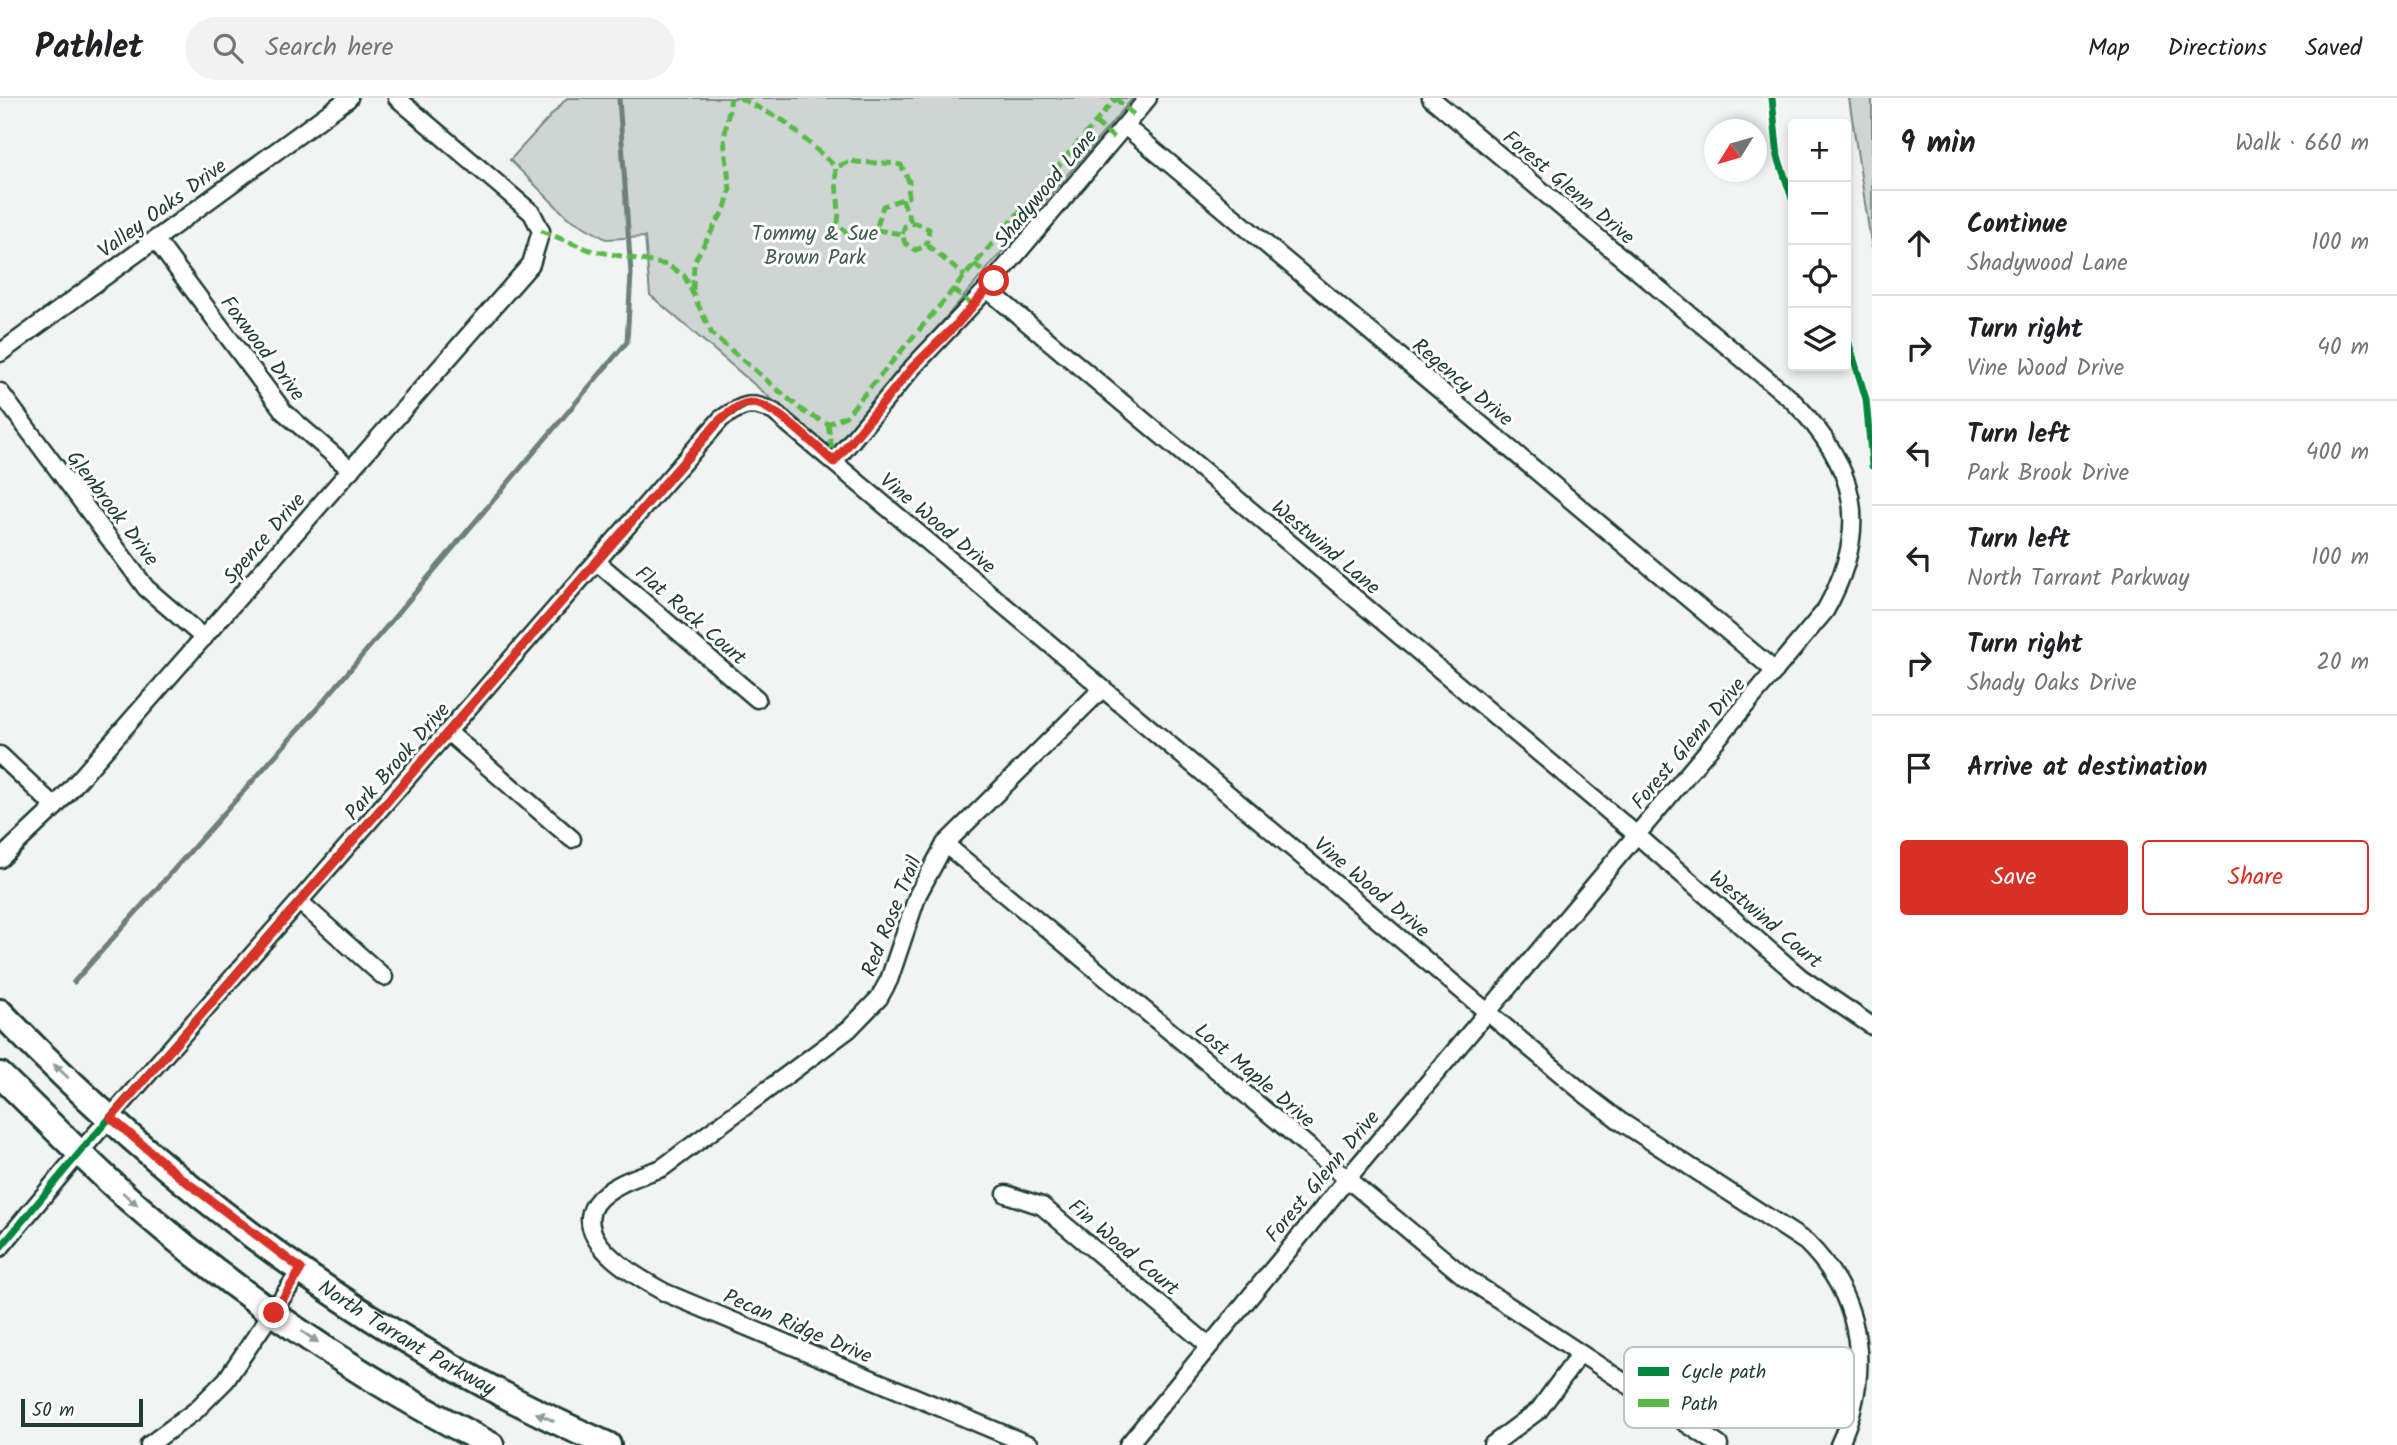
<!DOCTYPE html>
<meta charset="utf-8">
<style>
:root{--surface:#fff;--page:#f2f2f2;--text:#202124;--muted:#757577;--line:#e0e0e0;--accent:#d93025}
body{margin:0;font-family:Kalam,sans-serif;background:var(--page);color:var(--text)}
.controls{position:absolute;right:21px;top:21px;display:grid;overflow:hidden;border-radius:7px;box-shadow:0 4px 10px #0003}
.controls button{width:63px;height:63px;display:grid;place-items:center;padding:0;border:0;border-bottom:2px solid var(--line);background:var(--surface);color:var(--text);font:35px sans-serif}
.compass{position:absolute;left:1704px;top:21px;width:63px;height:63px;border-radius:50%;background:var(--surface);box-shadow:0 4px 10px #0003;rotate:233deg}
.scale{position:absolute;left:21px;bottom:18px;width:122px;box-sizing:border-box;padding-left:7px;border:4px solid #1f3d34;border-top:0;font-size:19px;line-height:24px;white-space:nowrap;color:#1f3d34;-webkit-text-stroke:5px #fff;paint-order:stroke}
.stop{position:absolute;width:21px;height:21px;margin:-16px;border:5px solid #d93025;border-radius:50%;background:#fff}
.stop.end{background:#d93025;border-color:#fff;box-shadow:0 2px 7px #0008}
.list{margin:0;padding:0;list-style:none}
h2{display:flex;justify-content:space-between;align-items:center;height:91px;margin:0;padding:0 28px;font-size:30px}
h2 small{font-size:23px;font-weight:400;color:var(--muted)}
.list li{display:grid;grid-template-columns:46px 1fr auto;gap:21px;align-items:center;box-sizing:border-box;height:105px;padding:0 28px;border-top:2px solid var(--line)}
.list b{display:block;font-size:26px;white-space:nowrap}
.list p{margin:0;font-size:23px;white-space:nowrap;color:var(--muted)}
.list em{font-size:23px;font-style:normal;color:var(--muted)}
.actions{display:flex;gap:14px;padding:21px 28px}
.actions a{flex:1;padding:16px 0;border:2px solid var(--accent);border-radius:7px;text-align:center;font-size:24px;color:var(--accent)}
.actions .main{background:var(--accent);color:#fff}
.icon{flex:none;width:38px;height:38px;fill:none;stroke:currentColor;stroke-width:2;stroke-linecap:round;stroke-linejoin:round}
.map{position:relative;flex:none;width:1872px;height:1347px;overflow:hidden}
header{display:flex;align-items:center;gap:42px;box-sizing:border-box;height:98px;padding:0 35px;background:var(--surface);border-bottom:2px solid var(--line)}
header strong{font-size:33px}
nav{display:flex;gap:38px;margin-inline-start:auto;font-size:24px}
.search{width:490px;height:63px;background:var(--page);display:flex;align-items:center;gap:18px;box-sizing:border-box;padding:0 24px;border-radius:38px;color:var(--muted);font-size:26px}
main{display:flex}
aside{flex:1;background:var(--surface)}
.map>svg:first-child{display:block}
</style>
<header>
<strong>Pathlet</strong>
<div class="search"><svg class="icon" aria-label="search" viewBox="0 0 24 24"><circle cx="10" cy="10" r="6"/><path d="M15 15l6 6"/></svg>Search here</div>
<nav><a>Map</a><a>Directions</a><a>Saved</a></nav>
</header>
<main>
<div class="map">
<svg width="1872" height="1347" viewBox="0 0 1872 1347">
<rect width="100%" height="100%" fill="#f2f3f3"/>
<filter id="ink" filterUnits="userSpaceOnUse"><feTurbulence type="fractalNoise" baseFrequency=".0143" numOctaves="2"/><feDisplacementMap in="SourceGraphic" scale="14" xChannelSelector="R" yChannelSelector="G"/><feConvolveMatrix kernelMatrix="1 2 1 2 8 2 1 2 1" color-interpolation-filters="sRGB"/></filter>
<g filter="url(#ink)">
<g fill="#ced5d3" stroke="#768984" stroke-width="2">
<path d="M 567,0 L 1133,0 L 832,353 L 650,197 L 645,139 L 606,141 L 567,119 L 510,62 Z"/>
<path d="M 1849,0 L 1872,0 L 1872,151 Z"/>
</g>
<g fill="none" stroke-linecap="round" stroke-linejoin="round">
<path stroke="#6d807b" stroke-width="5" d="M 74,884 L 322,605 L 627,244 L 631,176 L 619,0"/>
<g stroke="#1f3d34" stroke-width="21">
<g id="minor">
<path d="M 1125,28 L 1775,573"/>
<path d="M 155,141 L 284,314 L 351,372"/>
<path d="M 987,191 L 1638,738 L 1800,879 L 1872,928"/>
<path d="M 0,255 L 349,0"/>
<path d="M 0,294 L 146,490 L 204,540"/>
<path d="M 834,364 L 913,269 L 987,191 L 1148,0"/>
<path d="M 597,464 L 757,601"/>
<path d="M 449,635 L 572,741"/>
<path d="M 0,657 L 55,709"/>
<path d="M 945,746 L 1465,1179 L 1719,1347"/>
<path d="M 0,761 L 55,709 L 531,166 L 541,133 L 532,115 L 397,0"/>
<path d="M 301,805 L 384,879"/>
<path d="M 1006,1096 L 1042,1108 L 1208,1247"/>
<path d="M 0,1150 L 80,1054 L 721,321 C 741,307 751,302 774,314 L 1586,997 L 1620,1023 L 1806,1144 C 1864,1201 1872,1276 1839,1347"/>
<path d="M 149,1347 L 195,1313 L 226,1282 L 301,1172"/>
<path d="M 1030,1347 L 666,1195 C 642,1182 571,1144 595,1106 C 608,1087 642,1077 662,1070 L 849,931 L 879,900 L 889,882 L 918,796 L 945,746 L 1102,591"/>
<path d="M 1128,1347 L 1347,1081 L 1825,513 C 1872,429 1857,368 1792,302 L 1431,0"/>
<path d="M 1492,1347 L 1539,1312 L 1580,1256"/>
</g>
</g>
<g stroke="#1f3d34" stroke-width="30">
<g id="primary">
<path id="s1" d="M 0,914 C 172,1093 380,1247 608,1347"/>
<path d="M 0,977 C 43,1018 85,1062 130,1102 C 239,1198 361,1281 491,1347"/>
</g>
</g>
<use href="#minor" stroke="#fff" stroke-width="16"/>
<use href="#primary" stroke="#fff" stroke-width="24"/>
<g stroke="#58b947" stroke-width="5" stroke-dasharray="10 5" stroke-linecap="butt">
<path d="M 740,0 L 784,23 L 836,69"/>
<path d="M 1115,0 L 1134,17"/>
<path d="M 1095,24 L 1114,40"/>
<path d="M 852,63 C 870,67 884,63 901,67 L 909,83 L 908,99 L 883,108 L 876,132 L 864,138 L 849,139 L 838,124 C 841,105 834,89 836,69 Z"/>
<path d="M 902,101 L 912,126"/>
<path d="M 876,132 L 902,136 L 905,145 L 915,152 L 928,148 L 965,178"/>
<path d="M 541,133 L 590,152 L 667,167 L 684,177 L 712,236 L 804,314 L 828,326 L 846,318 L 1116,0"/>
<path d="M 902,136 L 905,128 L 915,125 L 929,131 L 926,148"/>
<path d="M 974,166 L 994,183"/>
<path d="M 953,191 L 973,208"/>
<path d="M 693,192 L 694,164 L 725,110 L 730,92 L 724,41 L 731,0"/>
<path d="M 828,326 L 834,364"/>
</g>
<g stroke="#fff" stroke-width="11">
<g id="cycleway">
<path d="M 1772,0 L 1778,59 L 1793,103"/>
<path d="M 1846,236 L 1866,301 L 1872,368"/>
<path d="M 0,1150 L 80,1054 L 721,321 L 749,305"/>
</g>
</g>
<use href="#cycleway" stroke="#00873e" stroke-width="7"/>
</g>
<defs><path id="oneway-solid" d="M-6-.8H1V-3.2L6.5 0L1 3.2V.8H-6Z" transform="scale(1.75)"/></defs>
<g fill="#8f9e9a">
<use href="#oneway-solid" transform="translate(61 973) rotate(-137)"/>
<use href="#oneway-solid" transform="translate(130 1101) rotate(42)"/>
<use href="#oneway-solid" transform="translate(310 1239) rotate(34)"/>
<use href="#oneway-solid" transform="translate(545 1319) rotate(-155)"/>
</g>
</g>
<g fill="none" stroke-linecap="round" stroke-linejoin="round" filter="url(#ink)">
<path stroke="#d93025" stroke-width="9" d="M 274,1215 L 301,1171 L 180,1079 L 111,1020 L 721,321 C 729,315 739,306 749,305 C 771,302 817,350 834,364 L 913,269 L 957,226 L 994,183"/>
</g>
<g text-anchor="middle" stroke-width="6" stroke-linejoin="round" paint-order="stroke">
<g font-size="21" fill="#1f3d34" stroke="#fff">
<text transform="translate(1569 89) rotate(40)" y="7">Forest Glenn Drive</text>
<text transform="translate(1045 90) rotate(-50)" y="7">Shadywood Lane</text>
<text transform="translate(162 110) rotate(-36)" y="7">Valley Oaks Drive</text>
<text transform="translate(263 250) rotate(53)" y="7">Foxwood Drive</text>
<text transform="translate(1463 284) rotate(40)" y="7">Regency Drive</text>
<text transform="translate(113 410) rotate(53)" y="7">Glenbrook Drive</text>
<text transform="translate(938 425) rotate(40)" y="7">Vine Wood Drive</text>
<text transform="translate(264 440) rotate(-49)" y="7">Spence Drive</text>
<text transform="translate(1326 449) rotate(40)" y="7">Westwind Lane</text>
<text transform="translate(691 517) rotate(41)" y="7">Flat Rock Court</text>
<text transform="translate(1688 645) rotate(-50)" y="7">Forest Glenn Drive</text>
<text transform="translate(397 663) rotate(-49)" y="7">Park Brook Drive</text>
<text transform="translate(1372 789) rotate(40)" y="7">Vine Wood Drive</text>
<text transform="translate(891 818) rotate(-68)" y="7">Red Rose Trail</text>
<text transform="translate(1766 821) rotate(40)" y="7">Westwind Court</text>
<text transform="translate(1255 977) rotate(40)" y="7">Lost Maple Drive</text>
<text transform="translate(1322 1078) rotate(-50)" y="7">Forest Glenn Drive</text>
<text transform="translate(1124 1149) rotate(40)" y="7">Fin Wood Court</text>
<text transform="translate(798 1228) rotate(23)" y="7">Pecan Ridge Drive</text>
<text dy="7" stroke="none"><textPath href="#s1" startOffset="523">North Tarrant Parkway</textPath></text>
</g>
<g font-size="21" fill="#425b54" stroke="#fff">
<text x="815" y="142">Tommy &amp; Sue<tspan x="815" dy="24">Brown Park</tspan></text>
</g>
</g>
<rect x="1624" y="1249" width="230" height="81" rx="10" fill="#fff" stroke="#bcc5c2" stroke-width="2"/>
<rect x="1638" y="1269" width="31" height="9" fill="#00873e"/>
<rect x="1638" y="1301" width="31" height="8" fill="#58b947"/>
<g font-size="19" fill="#1f3d34">
<text x="1681" y="1280">Cycle path</text>
<text x="1681" y="1312">Path</text>
</g>
</svg>
<div class="controls">
<button>+</button>
<button>−</button>
<button><svg class="icon" aria-label="locate" viewBox="0 0 24 24"><circle cx="12" cy="12" r="6"/><path d="M12 2v4M12 18v4M2 12h4M18 12h4"/></svg></button>
<button><svg class="icon" aria-label="layers" viewBox="0 0 24 24"><path d="M12 4l9 5-9 5-9-5zM3 14l9 5 9-5"/></svg></button>
</div>
<svg class="compass" viewBox="-18 -18 36 36"><path d="M0-13l5 13h-10z" fill="#e53935"/><path d="M0 13l5-13h-10z" fill="#757577"/></svg>
<div class="scale">50 m</div>
<div class="stop" style="left:994px;top:183px"></div>
<div class="stop end" style="left:274px;top:1215px"></div>
</div>
<aside>
<h2>9 min<small>Walk · 660 m</small></h2>
<ul class="list">
<li><svg class="icon" aria-label="ahead" viewBox="0 0 24 24"><path d="M12 20V5M6 11l6-6 6 6"/></svg><div><b>Continue</b><p>Shadywood Lane</p></div><em>100 m</em></li>
<li><svg class="icon" aria-label="right" viewBox="0 0 24 24"><path d="M7 20v-9h11M14 6l5 5-5 5"/></svg><div><b>Turn right</b><p>Vine Wood Drive</p></div><em>40 m</em></li>
<li><svg class="icon" aria-label="left" viewBox="0 0 24 24"><path d="M17 20v-9H6M10 6l-5 5 5 5"/></svg><div><b>Turn left</b><p>Park Brook Drive</p></div><em>400 m</em></li>
<li><svg class="icon" aria-label="left" viewBox="0 0 24 24"><path d="M17 20v-9H6M10 6l-5 5 5 5"/></svg><div><b>Turn left</b><p>North Tarrant Parkway</p></div><em>100 m</em></li>
<li><svg class="icon" aria-label="right" viewBox="0 0 24 24"><path d="M7 20v-9h11M14 6l5 5-5 5"/></svg><div><b>Turn right</b><p>Shady Oaks Drive</p></div><em>20 m</em></li>
<li><svg class="icon" aria-label="arrive" viewBox="0 0 24 24"><path d="M6 21V4h12l-3 4 3 4H6"/></svg><div><b>Arrive at destination</b></div></li>
</ul>
<div class="actions"><a class="main">Save</a><a>Share</a></div>
</aside>
</main>
